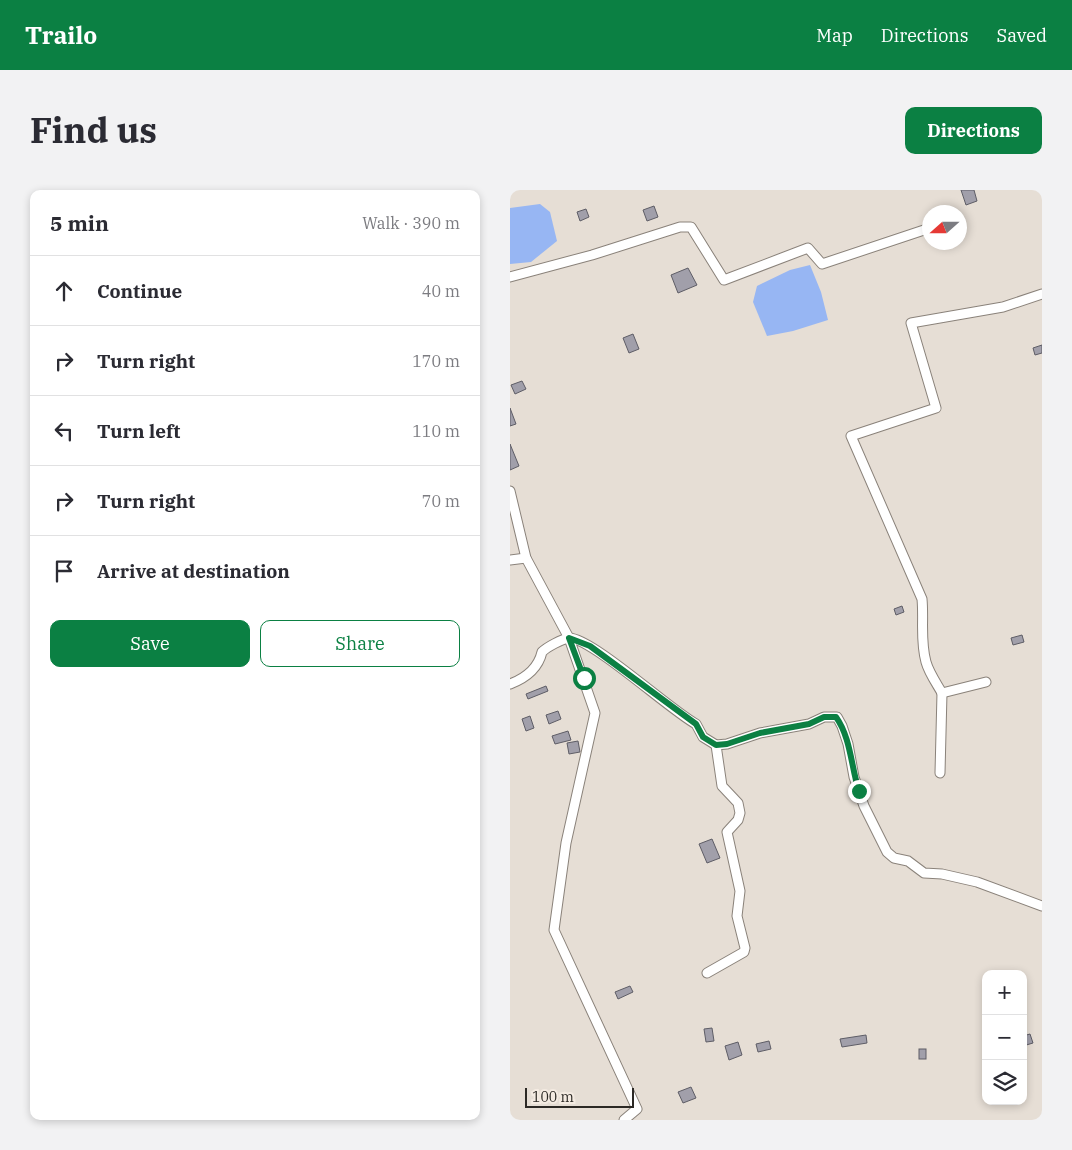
<!DOCTYPE html>
<meta charset="utf-8">
<style>
:root{--surface:#fff;--page:#f2f2f3;--text:#2b2b33;--muted:#7c7c81;--line:#e1e1e2;--accent:#0b8043}
body{margin:0;font-family:"IBM Plex Serif",serif;background:var(--page);color:var(--text)}
.controls{position:absolute;right:15px;bottom:15px;display:grid;overflow:hidden;border-radius:10px;box-shadow:0 2px 8px #0003}
.controls button{width:45px;height:45px;display:grid;place-items:center;padding:0;border:0;border-bottom:1px solid var(--line);background:var(--surface);color:var(--text);font:25px sans-serif}
.compass{position:absolute;left:412px;top:15px;width:45px;height:45px;border-radius:50%;background:var(--surface);box-shadow:0 2px 8px #0003;rotate:249deg}
.scale{position:absolute;left:15px;bottom:12px;width:109px;box-sizing:border-box;padding-left:5px;border:2px solid #2c2925;border-top:0;font-size:14px;line-height:18px;white-space:nowrap;color:#2c2925;-webkit-text-stroke:4px #f4ebe2;paint-order:stroke}
.stop{position:absolute;width:15px;height:15px;margin:-11px;border:4px solid #0b8043;border-radius:50%;background:#fff}
.stop.end{background:#0b8043;border-color:#fff;box-shadow:0 1px 5px #0008}
.list{margin:0;padding:0;list-style:none}
h2{display:flex;justify-content:space-between;align-items:center;height:65px;margin:0;padding:0 20px;font-size:21px}
h2 small{font-size:16px;font-weight:400;color:var(--muted)}
.list li{display:grid;grid-template-columns:32px 1fr auto;gap:15px;align-items:center;box-sizing:border-box;height:70px;padding:0 20px;border-top:1px solid var(--line)}
.list b{display:block;font-size:19px;white-space:nowrap}
.list em{font-size:16px;font-style:normal;color:var(--muted)}
.actions{display:flex;gap:10px;padding:15px 20px}
.actions a{flex:1;padding:11px 0;border:1px solid var(--accent);border-radius:10px;text-align:center;font-size:18px;color:var(--accent)}
.actions .main{background:var(--accent);color:#fff}
.icon{flex:none;width:28px;height:28px;fill:none;stroke:currentColor;stroke-width:2;stroke-linecap:round;stroke-linejoin:round}
.map{position:relative;flex:none;width:532px;height:930px;overflow:hidden;border-radius:10px}
header{display:flex;align-items:center;gap:30px;box-sizing:border-box;height:70px;padding:0 25px;background:var(--accent);color:#fff}
header strong{font-size:24px}
nav{display:flex;gap:28px;margin-inline-start:auto;font-size:18px}
.intro{display:flex;align-items:center;justify-content:space-between;box-sizing:border-box;height:120px;padding:0 30px}
h1{margin:0;font-size:35px}
.button{padding:12px 22px;border-radius:10px;background:var(--accent);color:#fff;font-size:18px;font-weight:700}
main{display:flex;gap:30px;padding:0 30px}
aside{flex:1;background:var(--surface);border-radius:10px;box-shadow:0 2px 8px #0003}
.map>svg:first-child{display:block}
</style>
<header>
<strong>Trailo</strong>
<nav><a>Map</a><a>Directions</a><a>Saved</a></nav>
</header>
<div class="intro"><h1>Find us</h1><a class="button">Directions</a></div>
<main>
<aside>
<h2>5 min<small>Walk · 390 m</small></h2>
<ul class="list">
<li><svg class="icon" aria-label="ahead" viewBox="0 0 24 24"><path d="M12 20V5M6 11l6-6 6 6"/></svg><div><b>Continue</b></div><em>40 m</em></li>
<li><svg class="icon" aria-label="right" viewBox="0 0 24 24"><path d="M7 20v-9h11M14 6l5 5-5 5"/></svg><div><b>Turn right</b></div><em>170 m</em></li>
<li><svg class="icon" aria-label="left" viewBox="0 0 24 24"><path d="M17 20v-9H6M10 6l-5 5 5 5"/></svg><div><b>Turn left</b></div><em>110 m</em></li>
<li><svg class="icon" aria-label="right" viewBox="0 0 24 24"><path d="M7 20v-9h11M14 6l5 5-5 5"/></svg><div><b>Turn right</b></div><em>70 m</em></li>
<li><svg class="icon" aria-label="arrive" viewBox="0 0 24 24"><path d="M6 21V4h12l-3 4 3 4H6"/></svg><div><b>Arrive at destination</b></div></li>
</ul>
<div class="actions"><a class="main">Save</a><a>Share</a></div>
</aside>
<div class="map">
<svg width="532" height="930" viewBox="0 0 532 930">
<rect width="100%" height="100%" fill="#e6ded5"/>
<g fill="#97b6f3">
<path d="M 30,14 L 40,22 L 47,51 L 21,72 L 0,74 L 0,18 Z"/>
<path d="M 300,75 L 311,102 L 318,130 L 283,141 L 257,146 L 243,112 L 247,96 L 280,80 Z"/>
</g>
<g fill="#a19faa" stroke="#5e5d66">
<path d="M 451,0 L 464,0 L 467,11 L 456,15 Z"/>
<path d="M 144,16 L 148,27 L 137,31 L 133,20 Z"/>
<path d="M 76,19 L 79,27 L 70,31 L 67,22 Z"/>
<path d="M 178,78 L 187,95 L 168,103 L 161,85 Z"/>
<path d="M 123,144 L 129,159 L 119,163 L 113,148 Z"/>
<path d="M 532,155 L 532,163 L 525,165 L 523,158 Z"/>
<path d="M 12,191 L 16,199 L 5,204 L 1,195 Z"/>
<path d="M 0,218 L 6,234 L 0,236 Z"/>
<path d="M 0,254 L 9,276 L 0,280 Z"/>
<path d="M 392,416 L 394,422 L 386,425 L 384,419 Z"/>
<path d="M 512,445 L 514,452 L 503,455 L 501,448 Z"/>
<path d="M 36,496 L 38,501 L 18,509 L 16,504 Z"/>
<path d="M 48,521 L 51,529 L 39,534 L 36,525 Z"/>
<path d="M 20,526 L 24,538 L 16,541 L 12,529 Z"/>
<path d="M 58,541 L 61,550 L 45,554 L 42,546 Z"/>
<path d="M 68,551 L 70,562 L 59,564 L 57,553 Z"/>
<path d="M 202,649 L 210,668 L 197,673 L 189,654 Z"/>
<path d="M 120,796 L 123,802 L 108,809 L 105,802 Z"/>
<path d="M 202,838 L 204,851 L 196,852 L 194,839 Z"/>
<path d="M 520,844 L 523,853 L 513,856 L 513,846 Z"/>
<path d="M 356,845 L 357,853 L 332,857 L 330,849 Z"/>
<path d="M 259,851 L 261,859 L 248,862 L 246,854 Z"/>
<path d="M 228,852 L 232,865 L 219,870 L 215,856 Z"/>
<rect x="409" y="859" width="7" height="10"/>
<path d="M 181,897 L 186,908 L 173,913 L 168,902 Z"/>
</g>
<g fill="none" stroke-linecap="round" stroke-linejoin="round">
<g stroke="#8a827a" stroke-width="11">
<g id="minor">
<path d="M 0,87 L 82,65 L 170,37 L 181,37 L 214,90 L 298,58 L 312,74 L 420,38"/>
<path d="M 0,301 L 16,368 L 59,448 L 85,523 L 56,653 L 44,740 L 127,919 L 114,930"/>
<path d="M 0,370 L 16,368"/>
<path d="M 476,492 L 432,503 C 427,494 419,483 416,472 C 410,451 414,430 412,409 L 341,246 L 426,218 L 401,133 L 493,117 L 532,104"/>
<path d="M 0,494 C 16,488 28,479 32,462 C 37,457 52,449 59,448 C 82,448 160,520 186,534 L 193,547 L 206,555 L 217,554 L 250,543 L 299,534 L 314,527 L 327,527 L 332,536 L 338,554 L 344,587 L 354,616 L 377,662 L 384,668 L 398,671 L 414,683 L 432,684 L 467,692 L 532,716"/>
<path d="M 430,583 L 432,503"/>
<path d="M 197,783 L 234,762 L 235,758 L 227,726 L 230,701 L 217,642 L 228,630 L 230,623 L 228,613 L 212,596 L 206,555"/>
</g>
</g>
<use href="#minor" stroke="#fff" stroke-width="9"/>
</g>
<g fill="none" stroke-linecap="round" stroke-linejoin="round">
<path stroke="#0b8043" stroke-width="6" d="M 74,488 L 59,448 L 80,456 L 186,534 L 193,547 L 206,555 L 217,554 L 250,543 L 299,534 L 314,527 L 326,527 C 341,548 341,577 349,601"/>
</g>
</svg>
<div class="controls">
<button>+</button>
<button>−</button>
<button><svg class="icon" aria-label="layers" viewBox="0 0 24 24"><path d="M12 4l9 5-9 5-9-5zM3 14l9 5 9-5"/></svg></button>
</div>
<svg class="compass" viewBox="-18 -18 36 36"><path d="M0-13l5 13h-10z" fill="#e53935"/><path d="M0 13l5-13h-10z" fill="#7c7c81"/></svg>
<div class="scale">100 m</div>
<div class="stop" style="left:74px;top:488px"></div>
<div class="stop end" style="left:349px;top:601px"></div>
</div>
</main>
